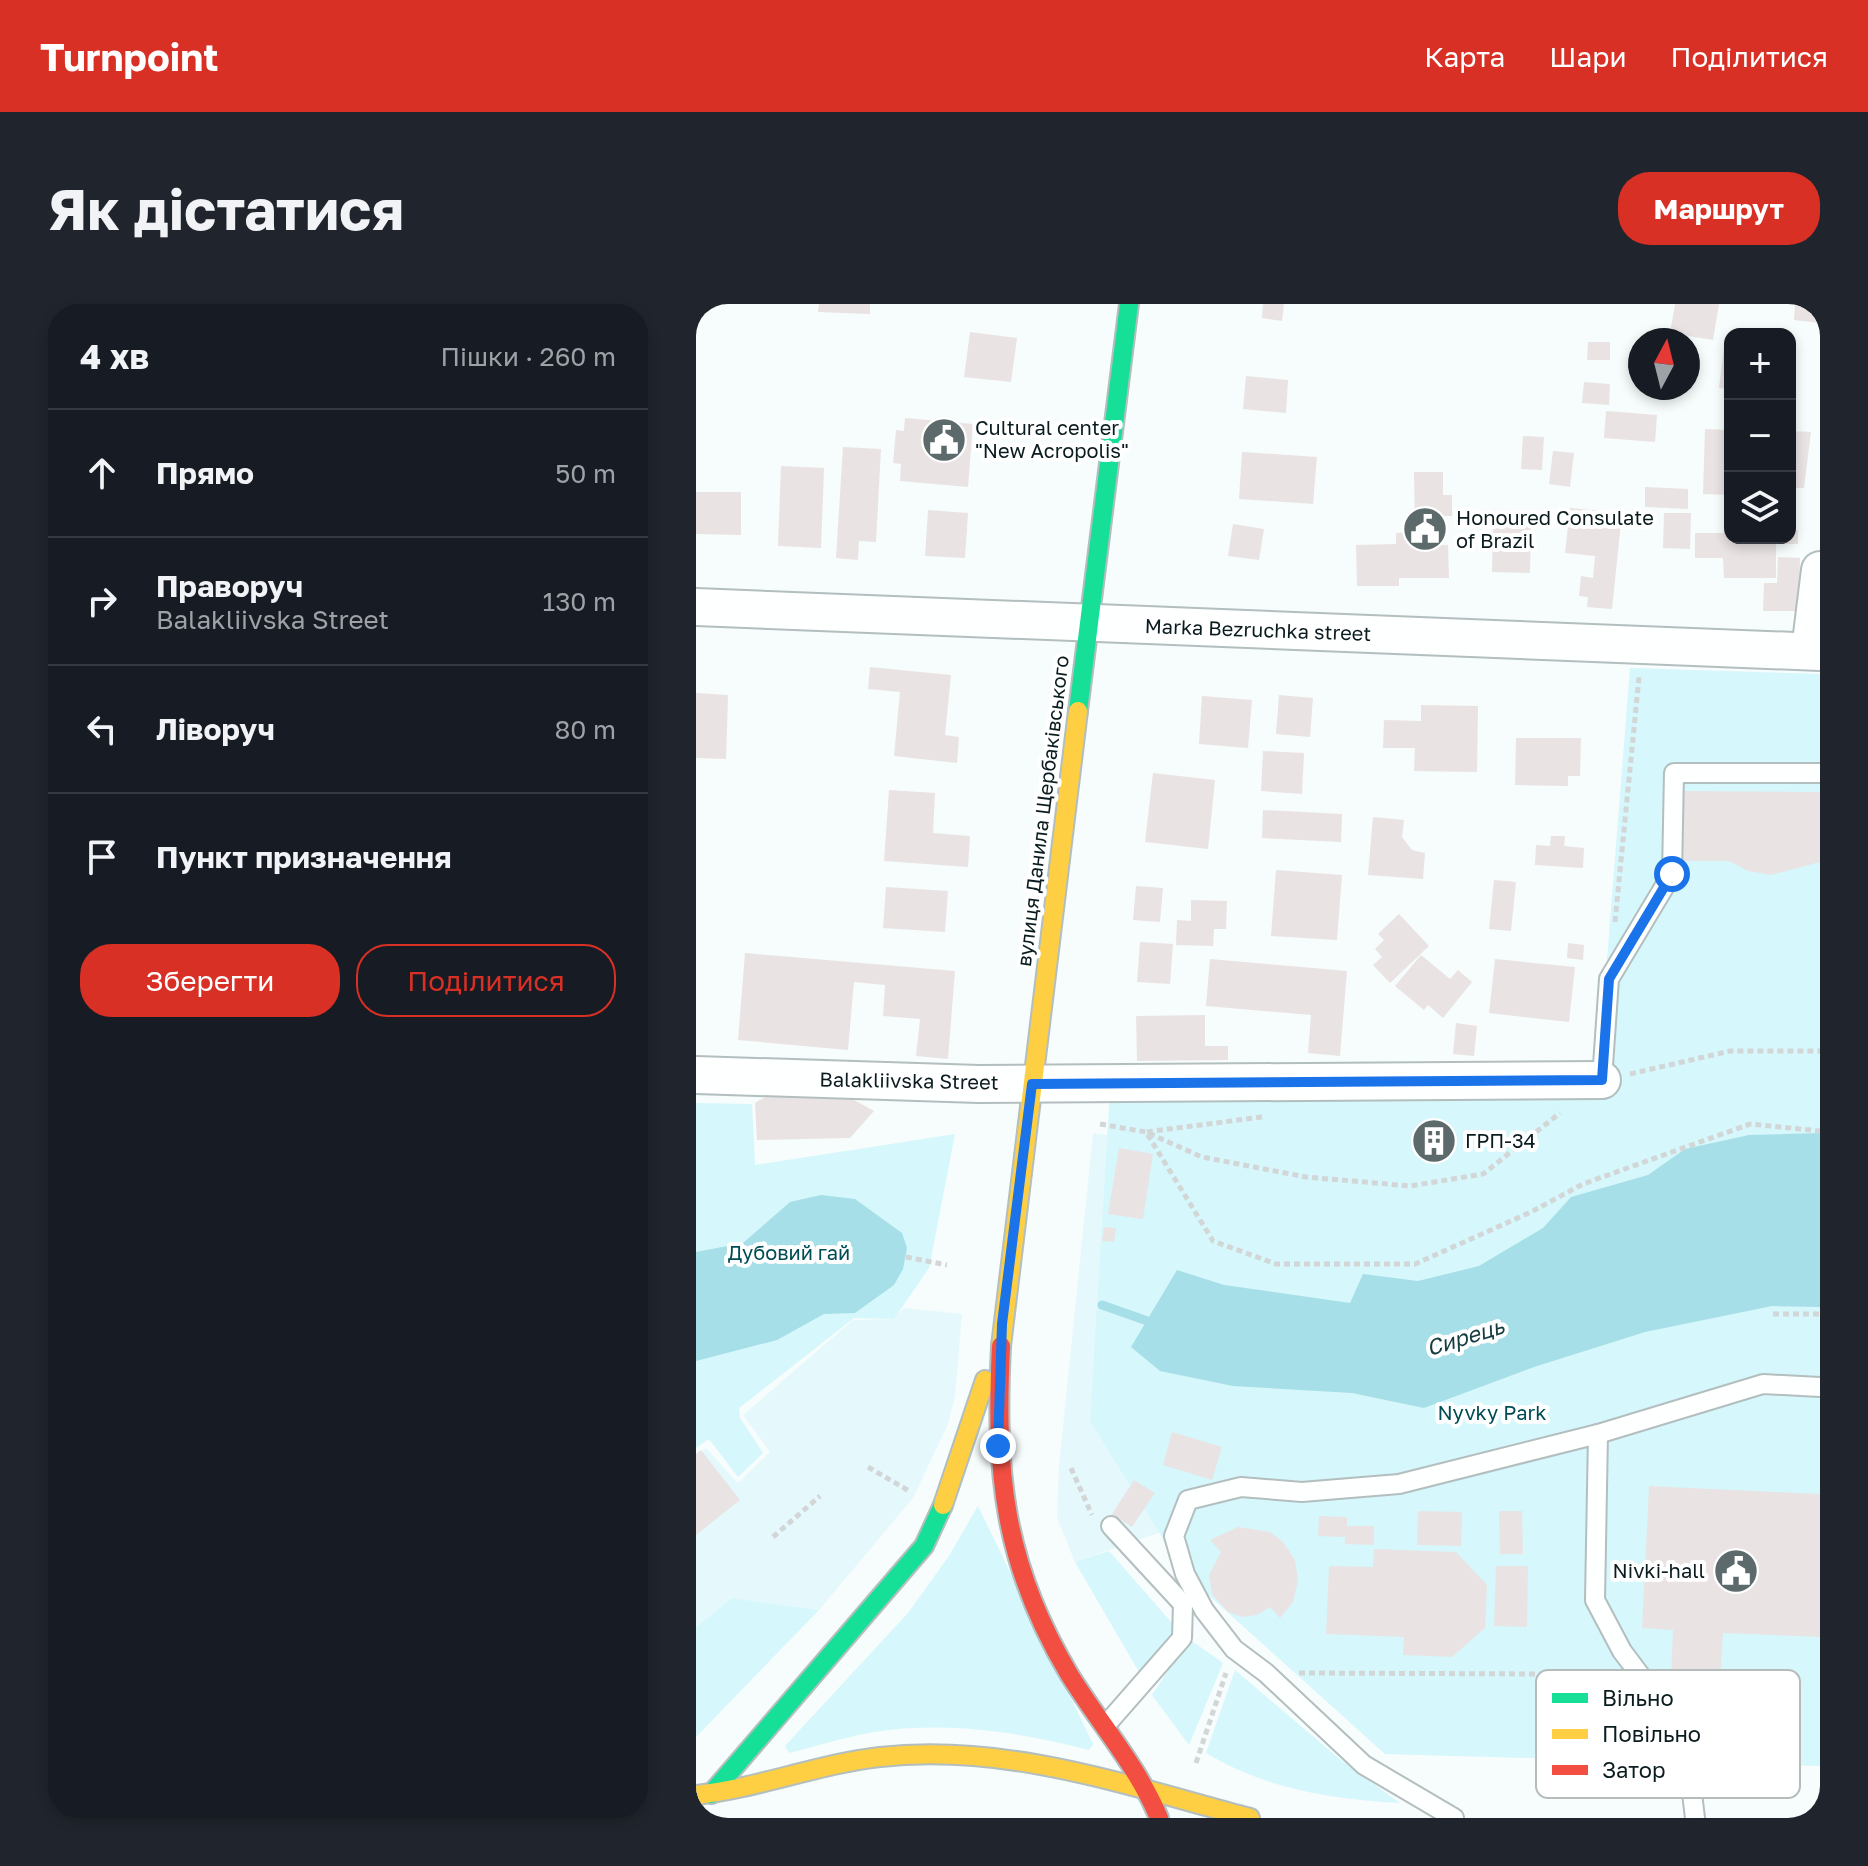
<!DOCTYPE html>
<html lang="uk">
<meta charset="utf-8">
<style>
:root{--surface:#171b24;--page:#20242c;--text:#f1f3f6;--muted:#9ea1a6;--line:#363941;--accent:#d93025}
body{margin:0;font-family:"Golos Text",sans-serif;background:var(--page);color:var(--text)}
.controls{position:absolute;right:24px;top:24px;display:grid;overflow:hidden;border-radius:16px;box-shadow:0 4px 12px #0003}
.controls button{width:72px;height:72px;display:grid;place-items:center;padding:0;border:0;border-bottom:2px solid var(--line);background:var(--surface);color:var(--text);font:40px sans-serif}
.compass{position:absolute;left:932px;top:24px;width:72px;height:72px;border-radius:50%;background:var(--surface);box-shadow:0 4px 12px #0003;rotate:7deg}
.stop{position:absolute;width:24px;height:24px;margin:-18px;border:6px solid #1a73e8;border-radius:50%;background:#fff}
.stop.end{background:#1a73e8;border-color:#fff;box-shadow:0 2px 8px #0008}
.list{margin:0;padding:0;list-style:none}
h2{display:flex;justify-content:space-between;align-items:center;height:104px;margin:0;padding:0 32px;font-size:34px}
h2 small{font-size:26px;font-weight:400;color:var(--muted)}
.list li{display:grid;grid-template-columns:52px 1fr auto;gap:24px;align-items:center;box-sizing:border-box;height:128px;padding:0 32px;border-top:2px solid var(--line)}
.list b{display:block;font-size:30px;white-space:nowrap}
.list p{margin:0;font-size:26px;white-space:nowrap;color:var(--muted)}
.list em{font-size:26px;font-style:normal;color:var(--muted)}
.actions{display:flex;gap:16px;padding:24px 32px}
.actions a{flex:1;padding:18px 0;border:2px solid var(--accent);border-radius:32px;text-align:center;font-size:28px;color:var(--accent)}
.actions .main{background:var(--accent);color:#fff}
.icon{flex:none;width:44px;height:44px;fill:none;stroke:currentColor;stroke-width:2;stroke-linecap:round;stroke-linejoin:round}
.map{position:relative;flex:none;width:1124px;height:1514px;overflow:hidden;border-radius:32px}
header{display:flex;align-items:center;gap:48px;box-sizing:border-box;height:112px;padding:0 40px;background:var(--accent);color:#fff}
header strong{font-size:38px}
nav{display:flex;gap:44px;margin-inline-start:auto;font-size:28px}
.intro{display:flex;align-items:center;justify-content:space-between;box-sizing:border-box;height:192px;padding:0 48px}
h1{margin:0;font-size:56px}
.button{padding:20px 36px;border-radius:32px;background:var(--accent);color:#fff;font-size:28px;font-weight:700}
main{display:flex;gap:48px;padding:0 48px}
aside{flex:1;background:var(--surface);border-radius:32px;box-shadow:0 4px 12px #0003}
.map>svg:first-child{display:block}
</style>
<header>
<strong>Turnpoint</strong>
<nav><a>Карта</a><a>Шари</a><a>Поділитися</a></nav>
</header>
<div class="intro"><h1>Як дістатися</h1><a class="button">Маршрут</a></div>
<main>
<aside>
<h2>4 хв<small>Пішки · 260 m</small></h2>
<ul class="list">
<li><svg class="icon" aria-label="ahead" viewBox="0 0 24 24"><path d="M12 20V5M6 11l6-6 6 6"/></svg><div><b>Прямо</b></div><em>50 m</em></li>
<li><svg class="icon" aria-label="right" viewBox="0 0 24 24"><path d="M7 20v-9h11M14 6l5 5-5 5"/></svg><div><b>Праворуч</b><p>Balakliivska Street</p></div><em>130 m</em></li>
<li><svg class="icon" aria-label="left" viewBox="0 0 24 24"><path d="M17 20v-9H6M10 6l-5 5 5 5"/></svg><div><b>Ліворуч</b></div><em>80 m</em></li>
<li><svg class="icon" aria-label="arrive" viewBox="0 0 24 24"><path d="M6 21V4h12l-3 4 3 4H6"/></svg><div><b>Пункт призначення</b></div></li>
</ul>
<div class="actions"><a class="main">Зберегти</a><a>Поділитися</a></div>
</aside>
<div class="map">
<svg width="1124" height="1514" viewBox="0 0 1124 1514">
<rect width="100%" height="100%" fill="#f7fcfc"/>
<g fill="#e5f9fc">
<path d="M 397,829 L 449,836 L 471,1226 L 379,1258 L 361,1214 L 363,1162 Z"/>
<path d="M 208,1004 L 266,1010 L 259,1092 L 252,1120 L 217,1194 L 123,1306 L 36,1294 L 0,1323 L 0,1151 L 10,1144 L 42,1179 L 74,1148 L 47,1111 L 157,1016 L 197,1015 Z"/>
</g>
<g fill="#d6f7fb">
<path d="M 934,364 L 1124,370 L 1124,1462 L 689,1450 L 489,1270 L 394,1117 L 414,787 L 901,783 Z"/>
<path d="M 0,799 L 56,800 L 59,861 L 259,830 L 233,964 L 198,1015 L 158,1014 L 43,1104 L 44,1114 L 67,1149 L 42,1173 L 13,1135 L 0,1144 Z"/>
<path d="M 282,1202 L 397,1440 L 393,1446 C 325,1428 248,1417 178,1428 C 149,1433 121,1442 93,1449 L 89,1442 L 212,1309 L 253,1252 Z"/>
<path d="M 413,1247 L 482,1326 L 443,1368 L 379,1258 Z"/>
<path d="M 36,1294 L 123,1306 L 0,1433 L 0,1323 Z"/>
<path d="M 493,1335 L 527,1359 L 493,1441 L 456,1391 Z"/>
<path d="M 539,1366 L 646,1457 L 704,1499 C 634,1495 570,1485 510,1449 Z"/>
</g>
<g fill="#a6dfe7">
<path d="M 1124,829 L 1124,1003 L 1076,1002 L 949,1028 L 838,1063 L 728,1104 L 656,1089 L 537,1082 L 464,1067 L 435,1043 L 481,966 L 528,981 L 654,999 L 667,970 L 722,977 L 783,962 L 847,924 L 875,893 L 952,871 L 989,845 L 1053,831 Z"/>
<path d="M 125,891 L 159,895 L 206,929 L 211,944 L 207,965 L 198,981 L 159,1009 L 128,1010 L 81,1036 L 0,1057 L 0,948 L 47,939 L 94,898 Z"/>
</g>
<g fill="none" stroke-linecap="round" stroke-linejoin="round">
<path stroke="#a6dfe7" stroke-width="9" d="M 406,1001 L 460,1020"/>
</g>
<g fill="#e9e4e3">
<path d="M 123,0 L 174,0 L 174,10 L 122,8 Z"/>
<path d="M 567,0 L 588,0 L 586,17 L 566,14 Z"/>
<path d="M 979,0 L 1023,0 L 1017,36 L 974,29 Z"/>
<path d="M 1099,0 L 1124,0 L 1124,19 L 1098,16 Z"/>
<path d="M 274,28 L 321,34 L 315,78 L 268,73 Z"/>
<path d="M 892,38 L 914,38 L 914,56 L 891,56 Z"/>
<path d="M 1028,44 L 1034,45 L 1034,85 L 1023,84 Z"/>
<path d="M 550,72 L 592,76 L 590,109 L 547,105 Z"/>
<path d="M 888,78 L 914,80 L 913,101 L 886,99 Z"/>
<path d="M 910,107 L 961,111 L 959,138 L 908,134 Z"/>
<path d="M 209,114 L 277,120 L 272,183 L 204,177 L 205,160 L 197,159 L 200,126 L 208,127 Z"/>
<path d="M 1009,125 L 1034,126 L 1034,191 L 1007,190 Z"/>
<path d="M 1094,127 L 1115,128 L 1108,184 L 1094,184 Z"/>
<path d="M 827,132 L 848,133 L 846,166 L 825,165 Z"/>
<path d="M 147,143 L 185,145 L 180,238 L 163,237 L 162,256 L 140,254 Z"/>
<path d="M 857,147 L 878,149 L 874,183 L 853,180 Z"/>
<path d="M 546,148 L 621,153 L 617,200 L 543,195 Z"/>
<path d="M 85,162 L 128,164 L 125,244 L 82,242 Z"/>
<path d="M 718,168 L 747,168 L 747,191 L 756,191 L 756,212 L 748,212 L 749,225 L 731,225 L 731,241 L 752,241 L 753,274 L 703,274 L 703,282 L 661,282 L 660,241 L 700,240 L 700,229 L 719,228 Z"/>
<path d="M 949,183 L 992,185 L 992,205 L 949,203 Z"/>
<path d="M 0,188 L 45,188 L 45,231 L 0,230 Z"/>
<path d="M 874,204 L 926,209 L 916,305 L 891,303 L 892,293 L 883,292 L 885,272 L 897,274 L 899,252 L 869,249 Z"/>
<path d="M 232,206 L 272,209 L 269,254 L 229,252 Z"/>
<path d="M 968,209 L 995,209 L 994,245 L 967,244 Z"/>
<path d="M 797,215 L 835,216 L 834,269 L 796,268 Z"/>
<path d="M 1028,219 L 1034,219 L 1034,234 L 1094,234 L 1094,226 L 1102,226 L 1102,240 L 1080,240 L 1080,274 L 1028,274 L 1027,254 L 999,254 L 999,229 L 1028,229 Z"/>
<path d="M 537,220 L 568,225 L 563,256 L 532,252 Z"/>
<path d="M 1082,253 L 1104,254 L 1103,307 L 1067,307 L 1068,279 L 1081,279 Z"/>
<path d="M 174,363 L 255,371 L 249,431 L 263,433 L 261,459 L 198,452 L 204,388 L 172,385 Z"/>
<path d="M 0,389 L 32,391 L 30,455 L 0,454 Z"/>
<path d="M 583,391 L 617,394 L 614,433 L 580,430 Z"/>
<path d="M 506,392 L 556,396 L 552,444 L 503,440 Z"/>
<path d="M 725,401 L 782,402 L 781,468 L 718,467 L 719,444 L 687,444 L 688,416 L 725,417 Z"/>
<path d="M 820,434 L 885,434 L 884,472 L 872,472 L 872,482 L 819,481 Z"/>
<path d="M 567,447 L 608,449 L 606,490 L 565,487 Z"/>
<path d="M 457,469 L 519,476 L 512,545 L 449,538 Z"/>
<path d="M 193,486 L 239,489 L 237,529 L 274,532 L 272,563 L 188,557 Z"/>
<path d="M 988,487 L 1124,488 L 1124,558 L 1075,571 L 1052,567 L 1033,557 L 987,557 Z"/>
<path d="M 567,506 L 646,510 L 645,538 L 566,534 Z"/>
<path d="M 677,513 L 708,516 L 706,533 L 716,546 L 729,549 L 727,575 L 672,571 Z"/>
<path d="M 855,532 L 869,532 L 868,542 L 888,544 L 887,564 L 839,561 L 840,541 L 854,542 Z"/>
<path d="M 580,566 L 646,571 L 641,636 L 575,632 Z"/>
<path d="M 798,576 L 820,578 L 815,627 L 793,625 Z"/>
<path d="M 440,582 L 467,584 L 464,618 L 437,616 Z"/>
<path d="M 190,583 L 252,587 L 249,628 L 187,624 Z"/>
<path d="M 495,596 L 531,597 L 530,625 L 518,625 L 517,642 L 480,641 L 481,616 L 495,617 Z"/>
<path d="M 703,610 L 733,642 L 694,679 L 677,661 L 686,653 L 679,645 L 688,636 L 682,630 Z"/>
<path d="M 444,638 L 477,640 L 474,680 L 441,678 Z"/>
<path d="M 872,639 L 888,641 L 887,656 L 871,654 Z"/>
<path d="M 49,649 L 259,667 L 252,755 L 220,752 L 224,715 L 187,712 L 189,681 L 158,678 L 152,746 L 42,736 Z"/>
<path d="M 725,651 L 754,675 L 762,666 L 776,678 L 747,714 L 732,701 L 728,706 L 699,682 Z"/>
<path d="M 514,655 L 651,667 L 644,752 L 612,749 L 615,711 L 510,702 Z"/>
<path d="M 799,655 L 879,663 L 873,718 L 793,709 Z"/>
<path d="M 509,711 L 509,742 L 532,742 L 532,756 L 441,757 L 440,712 Z"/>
<path d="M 760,719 L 781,722 L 778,752 L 757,750 Z"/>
<path d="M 74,790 L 149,791 L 178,807 L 154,834 L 61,836 L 59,799 Z"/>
<rect x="727" y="825" width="23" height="24"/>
<path d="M 423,844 L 457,850 L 447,915 L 412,910 Z"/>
<path d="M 408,923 L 420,924 L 418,938 L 406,937 Z"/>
<path d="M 476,1128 L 526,1143 L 516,1176 L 467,1161 Z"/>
<path d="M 5,1146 L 44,1196 L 0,1231 L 0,1150 Z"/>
<path d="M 438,1176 L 459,1189 L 436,1223 L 416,1210 Z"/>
<path d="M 953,1182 L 1124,1190 L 1124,1333 L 1027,1329 L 1024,1378 L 975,1376 L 977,1326 L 946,1324 Z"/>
<path d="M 722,1207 L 766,1208 L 765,1242 L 721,1241 Z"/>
<path d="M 803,1207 L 826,1207 L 827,1250 L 804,1250 Z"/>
<path d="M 623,1212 L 651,1213 L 651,1222 L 678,1222 L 678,1241 L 649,1240 L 649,1233 L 622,1232 Z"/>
<path d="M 542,1223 L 574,1228 L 587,1238 L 599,1256 L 602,1277 L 597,1298 L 584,1314 L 574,1303 L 561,1311 L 546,1313 L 532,1308 L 516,1290 L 513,1271 L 525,1248 L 514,1236 Z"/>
<path d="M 678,1245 L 760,1248 L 791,1281 L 789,1324 L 756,1353 L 707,1351 L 708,1333 L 630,1330 L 633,1262 L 677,1263 Z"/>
<path d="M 800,1262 L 832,1262 L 831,1323 L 798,1322 Z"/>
</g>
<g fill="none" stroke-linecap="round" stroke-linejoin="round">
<g stroke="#b3bebf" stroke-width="22">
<g id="lane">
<path d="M 906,776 L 913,675 L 976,570 L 978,469 L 1124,469"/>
<path d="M 902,1130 L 899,1296 L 926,1347 L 962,1395 L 991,1448 L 999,1514"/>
<path d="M 409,1422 L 486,1334 L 487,1300 L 415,1222"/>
<path d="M 758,1514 L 668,1461 L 570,1369 L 538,1345 L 508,1306 L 489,1270 L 478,1232 L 492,1196 L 545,1183 L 606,1188 L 703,1180 L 902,1130 L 1067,1080 L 1124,1083"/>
</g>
</g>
<g stroke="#b3bebf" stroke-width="40">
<g id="street">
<path d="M 0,303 L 1124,348"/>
<path d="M 1114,347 L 1124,266"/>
<path d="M 0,771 L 283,780 L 906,776"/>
</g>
</g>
<g stroke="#b3bebf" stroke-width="22">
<g id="fast">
<path d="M 382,407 L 433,0"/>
<path d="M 15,1490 L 228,1242 L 247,1201"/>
</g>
</g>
<g stroke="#b3bebf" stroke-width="22">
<g id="slow">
<path d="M 305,1042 L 382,407"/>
<path d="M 247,1201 L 289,1076"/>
<path d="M 0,1491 C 63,1484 122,1460 184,1453 C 311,1439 433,1482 554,1514"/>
</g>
</g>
<g stroke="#b3bebf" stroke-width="22">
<path id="jam" d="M 305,1042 C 299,1168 307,1259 373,1370 C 403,1419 441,1461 463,1514"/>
</g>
<g stroke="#d3d6d7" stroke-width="5" stroke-dasharray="6 4" stroke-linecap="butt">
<path d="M 919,618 L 943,373"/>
<path d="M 934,770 L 1034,747 L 1124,747"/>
<path d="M 566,813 L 450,828 L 517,937 L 580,960 L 719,960 L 835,908 L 887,880 L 1054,820 L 1124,827"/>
<path d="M 404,820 L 450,828 L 506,853 L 610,873 L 714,882 L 787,870 L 864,809"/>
<path d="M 210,953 L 251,961"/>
<path d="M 1077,1010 L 1124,1010"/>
<path d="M 172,1163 L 213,1187"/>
<path d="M 375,1164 L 396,1211"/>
<path d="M 77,1233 L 124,1192"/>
<path d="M 603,1369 L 846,1370 L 846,1466"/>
<path d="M 500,1459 L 530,1369"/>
</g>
<use href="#lane" stroke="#feffff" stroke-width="18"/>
<use href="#street" stroke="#feffff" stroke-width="36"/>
<use href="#fast" stroke="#16e098" stroke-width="18"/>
<use href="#slow" stroke="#ffcf43" stroke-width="18"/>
<use href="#jam" stroke="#f24e42" stroke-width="18"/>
</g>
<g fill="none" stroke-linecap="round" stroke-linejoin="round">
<path stroke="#1a73e8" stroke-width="10" d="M 302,1142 L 306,1020 L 336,780 L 906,776 L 913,675 L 976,570"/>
</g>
<defs>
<g id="civic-disc" transform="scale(2.3)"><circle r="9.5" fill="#5d6a6c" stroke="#fff"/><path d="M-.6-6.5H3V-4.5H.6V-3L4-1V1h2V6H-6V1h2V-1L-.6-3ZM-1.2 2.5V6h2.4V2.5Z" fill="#fff"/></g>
<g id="building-disc" transform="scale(2.3)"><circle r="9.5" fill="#5d6a6c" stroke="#fff"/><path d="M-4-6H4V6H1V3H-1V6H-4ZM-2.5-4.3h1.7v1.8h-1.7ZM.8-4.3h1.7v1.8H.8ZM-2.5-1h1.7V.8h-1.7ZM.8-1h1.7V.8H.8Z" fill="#fff"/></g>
</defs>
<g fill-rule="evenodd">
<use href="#civic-disc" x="248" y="136"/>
<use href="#civic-disc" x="729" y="225"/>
<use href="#building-disc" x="738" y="837"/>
<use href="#civic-disc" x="1040" y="1267"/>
</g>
<g text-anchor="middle" stroke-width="8" stroke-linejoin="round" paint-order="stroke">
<g font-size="20" fill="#0a1c1f" stroke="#fff" text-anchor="start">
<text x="279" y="131">Cultural center<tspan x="279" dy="23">"New Acropolis"</tspan></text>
<text x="760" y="221">Honoured Consulate<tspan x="760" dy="23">of Brazil</tspan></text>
<text x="769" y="844">ГРП-34</text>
<text x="1009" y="1274" text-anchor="end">Nivki-hall</text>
</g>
<g font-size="20" fill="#0a1c1f" stroke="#fff">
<text transform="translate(562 326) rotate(2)" y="7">Marka Bezruchka street</text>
<text transform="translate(347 507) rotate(-83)" y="7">вулиця Данила Щербаківського</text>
<text transform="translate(213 777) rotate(1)" y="7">Balakliivska Street</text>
</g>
<g font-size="20" fill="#004c54" stroke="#fff">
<text x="93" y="956">Дубовий гай</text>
<text x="796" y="1116">Nyvky Park</text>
</g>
<g font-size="22" font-style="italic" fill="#153c41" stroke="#fff">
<text transform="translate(769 1033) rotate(-17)" y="8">Сирець</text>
</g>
</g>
<rect x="840" y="1366" width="264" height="128" rx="12" fill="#fff" stroke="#b6bbbc" stroke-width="2"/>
<rect x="856" y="1389" width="36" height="10" fill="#16e098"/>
<rect x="856" y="1425" width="36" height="10" fill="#ffcf43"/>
<rect x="856" y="1461" width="36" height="10" fill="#f24e42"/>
<g font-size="22" fill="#0a1c1f">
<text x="906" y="1402">Вільно</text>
<text x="906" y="1438">Повільно</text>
<text x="906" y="1474">Затор</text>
</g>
</svg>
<div class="controls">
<button>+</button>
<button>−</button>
<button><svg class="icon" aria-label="layers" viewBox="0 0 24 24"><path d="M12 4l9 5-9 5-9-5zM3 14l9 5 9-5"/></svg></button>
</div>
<svg class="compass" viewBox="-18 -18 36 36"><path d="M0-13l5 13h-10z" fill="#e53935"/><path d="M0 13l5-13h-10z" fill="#9ea1a6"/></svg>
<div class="stop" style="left:976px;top:570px"></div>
<div class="stop end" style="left:302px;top:1142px"></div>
</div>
</main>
